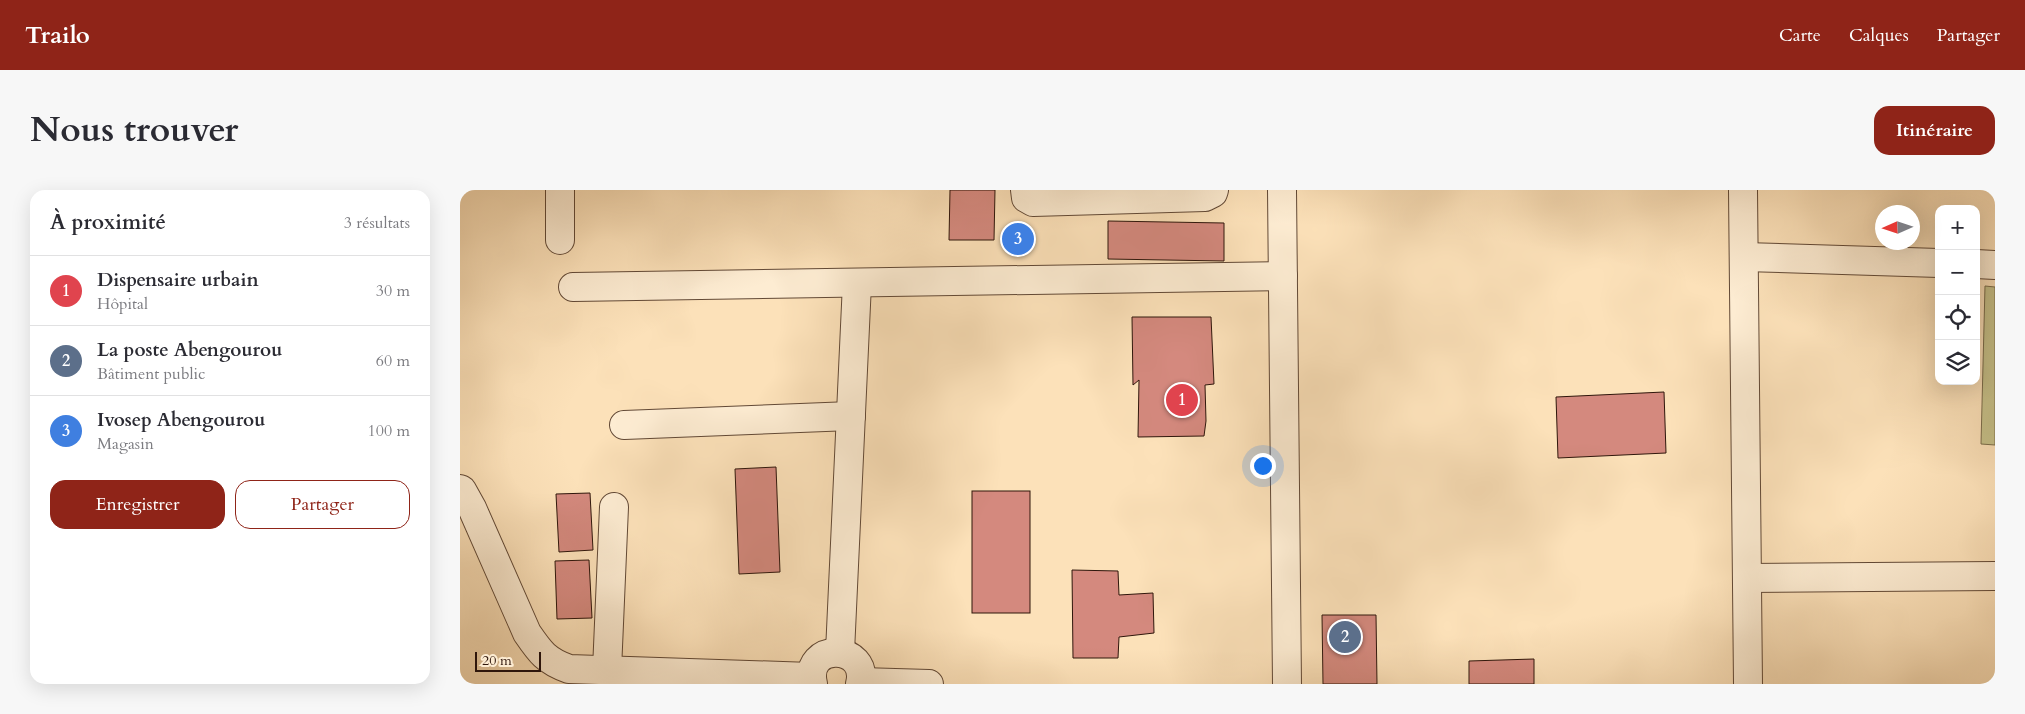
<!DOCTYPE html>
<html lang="fr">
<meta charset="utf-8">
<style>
:root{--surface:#fff;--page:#f7f7f7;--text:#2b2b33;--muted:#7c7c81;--line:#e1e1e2;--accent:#8f2418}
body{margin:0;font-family:Cardo,serif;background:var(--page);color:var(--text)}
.controls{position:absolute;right:15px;top:15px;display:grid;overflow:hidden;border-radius:10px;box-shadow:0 5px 20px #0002}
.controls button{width:45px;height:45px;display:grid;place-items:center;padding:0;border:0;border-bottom:1px solid var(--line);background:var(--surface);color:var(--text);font:25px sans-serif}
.compass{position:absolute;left:1415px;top:15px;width:45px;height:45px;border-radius:50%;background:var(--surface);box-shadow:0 5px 20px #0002;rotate:267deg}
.scale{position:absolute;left:15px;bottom:12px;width:66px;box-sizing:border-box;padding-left:5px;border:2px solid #2f160b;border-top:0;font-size:14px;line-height:18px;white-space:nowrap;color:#2f160b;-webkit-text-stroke:4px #fdecd2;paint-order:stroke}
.you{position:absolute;left:802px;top:275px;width:18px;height:18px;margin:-12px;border:4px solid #fff;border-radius:50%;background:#1a73e8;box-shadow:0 0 0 8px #1a73e833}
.badge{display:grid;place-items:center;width:32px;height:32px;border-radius:50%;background:var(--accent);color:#fff;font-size:16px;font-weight:700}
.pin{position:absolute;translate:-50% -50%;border:2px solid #fff;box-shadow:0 1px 5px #0006}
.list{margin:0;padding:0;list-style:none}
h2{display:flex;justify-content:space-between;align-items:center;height:65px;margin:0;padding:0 20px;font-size:21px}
h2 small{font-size:16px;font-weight:400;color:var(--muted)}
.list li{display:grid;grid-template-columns:32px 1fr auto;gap:15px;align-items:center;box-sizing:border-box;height:70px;padding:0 20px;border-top:1px solid var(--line)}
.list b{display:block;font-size:19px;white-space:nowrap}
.list p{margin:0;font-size:16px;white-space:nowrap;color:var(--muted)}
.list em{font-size:16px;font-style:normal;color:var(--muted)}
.actions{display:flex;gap:10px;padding:15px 20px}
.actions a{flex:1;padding:11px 0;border:1px solid var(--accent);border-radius:15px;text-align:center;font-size:18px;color:var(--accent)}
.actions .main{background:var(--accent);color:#fff}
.icon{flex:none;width:28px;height:28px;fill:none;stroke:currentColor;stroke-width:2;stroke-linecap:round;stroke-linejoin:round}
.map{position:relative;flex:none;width:1535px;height:494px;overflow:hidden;border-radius:15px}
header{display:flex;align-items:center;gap:30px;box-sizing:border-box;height:70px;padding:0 25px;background:var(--accent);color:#fff}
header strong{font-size:24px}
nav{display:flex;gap:28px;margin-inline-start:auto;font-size:18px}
.intro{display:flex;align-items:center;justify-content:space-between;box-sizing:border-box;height:120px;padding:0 30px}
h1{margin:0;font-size:35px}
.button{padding:12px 22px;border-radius:15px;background:var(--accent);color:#fff;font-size:18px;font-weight:700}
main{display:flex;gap:30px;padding:0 30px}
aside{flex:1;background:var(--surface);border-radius:15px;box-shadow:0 5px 20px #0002}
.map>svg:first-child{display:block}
</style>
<header>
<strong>Trailo</strong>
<nav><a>Carte</a><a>Calques</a><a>Partager</a></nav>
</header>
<div class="intro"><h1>Nous trouver</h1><a class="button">Itinéraire</a></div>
<main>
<aside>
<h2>À proximité<small>3 résultats</small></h2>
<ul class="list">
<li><span class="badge" style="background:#e0444e">1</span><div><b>Dispensaire urbain</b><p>Hôpital</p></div><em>30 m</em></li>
<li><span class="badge" style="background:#5c6f8a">2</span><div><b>La poste Abengourou</b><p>Bâtiment public</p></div><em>60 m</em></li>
<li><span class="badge" style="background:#3f7fe0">3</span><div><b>Ivosep Abengourou</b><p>Magasin</p></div><em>100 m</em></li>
</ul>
<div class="actions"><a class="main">Enregistrer</a><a>Partager</a></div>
</aside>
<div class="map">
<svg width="1535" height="494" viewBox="0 0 1535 494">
<rect width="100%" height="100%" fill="#fce1b9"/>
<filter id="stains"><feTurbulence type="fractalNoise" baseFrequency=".004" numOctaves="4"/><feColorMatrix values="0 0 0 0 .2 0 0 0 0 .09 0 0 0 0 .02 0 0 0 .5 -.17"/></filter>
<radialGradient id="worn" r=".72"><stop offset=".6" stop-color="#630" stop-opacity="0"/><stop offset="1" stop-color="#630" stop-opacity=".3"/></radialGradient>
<path fill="#c6c18a" stroke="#7a6c4a" d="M 1525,96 L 1535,97 L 1535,255 L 1521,254 Z"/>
<g fill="#d4897e" stroke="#2f160b">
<path d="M 490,0 L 535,0 L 534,50 L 489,50 Z"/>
<path d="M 648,31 L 764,33 L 764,71 L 648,69 Z"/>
<path d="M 672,127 L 751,127 L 754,194 L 745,195 L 746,231 L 744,246 L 678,247 L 679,190 L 673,195 Z"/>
<path d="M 1204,202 L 1206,263 L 1098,268 L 1096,207 Z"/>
<path d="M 316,277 L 320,382 L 279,384 L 275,279 Z"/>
<rect x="512" y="301" width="58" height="122"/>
<path d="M 130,303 L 133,360 L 99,362 L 96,304 Z"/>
<path d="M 129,370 L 132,428 L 97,429 L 95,371 Z"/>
<path d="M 612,380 L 658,381 L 659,405 L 693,403 L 694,443 L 659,447 L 658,468 L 613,468 Z"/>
<path d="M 862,425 L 916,425 L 917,494 L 863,494 Z"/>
<path d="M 1074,469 L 1074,494 L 1009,494 L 1009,471 Z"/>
</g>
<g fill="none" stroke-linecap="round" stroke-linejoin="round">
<g stroke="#624936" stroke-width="30">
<g id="minor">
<path d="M 565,0 L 566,8 L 573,12 L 745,7 L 753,3 L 754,0"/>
<path d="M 822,0 L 827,494"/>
<path d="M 1283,0 L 1288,494"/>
<path d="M 100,50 L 100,0"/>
<path d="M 1284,67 L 1479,73"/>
<path d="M 1516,74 L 1535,75"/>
<path d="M 113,97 L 823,86"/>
<path d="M 164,235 L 391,226"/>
<path d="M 0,299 L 2,300 L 12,318 L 67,443 C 80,462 86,471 109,479 L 351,487"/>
<path d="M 1287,388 L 1535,386"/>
<path d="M 380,462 L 397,93"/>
<path d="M 147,480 L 154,317"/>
<path d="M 401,492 L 469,494"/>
<path d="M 353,494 C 343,451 410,454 400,494"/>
</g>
</g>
<use href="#minor" stroke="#fdecd2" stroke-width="28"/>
</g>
<rect width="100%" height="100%" filter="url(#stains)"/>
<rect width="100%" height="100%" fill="url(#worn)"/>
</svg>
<div class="controls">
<button>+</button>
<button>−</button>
<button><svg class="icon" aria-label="locate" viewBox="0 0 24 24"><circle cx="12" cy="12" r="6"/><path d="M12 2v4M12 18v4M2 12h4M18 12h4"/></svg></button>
<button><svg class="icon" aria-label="layers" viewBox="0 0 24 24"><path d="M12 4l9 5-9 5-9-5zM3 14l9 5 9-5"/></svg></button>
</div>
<svg class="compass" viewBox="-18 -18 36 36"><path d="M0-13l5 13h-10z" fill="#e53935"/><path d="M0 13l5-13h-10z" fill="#7c7c81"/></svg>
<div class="scale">20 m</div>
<div class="you"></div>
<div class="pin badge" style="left:722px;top:210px;background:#e0444e">1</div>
<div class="pin badge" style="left:885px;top:447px;background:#5c6f8a">2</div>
<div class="pin badge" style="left:558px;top:49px;background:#3f7fe0">3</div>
</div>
</main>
